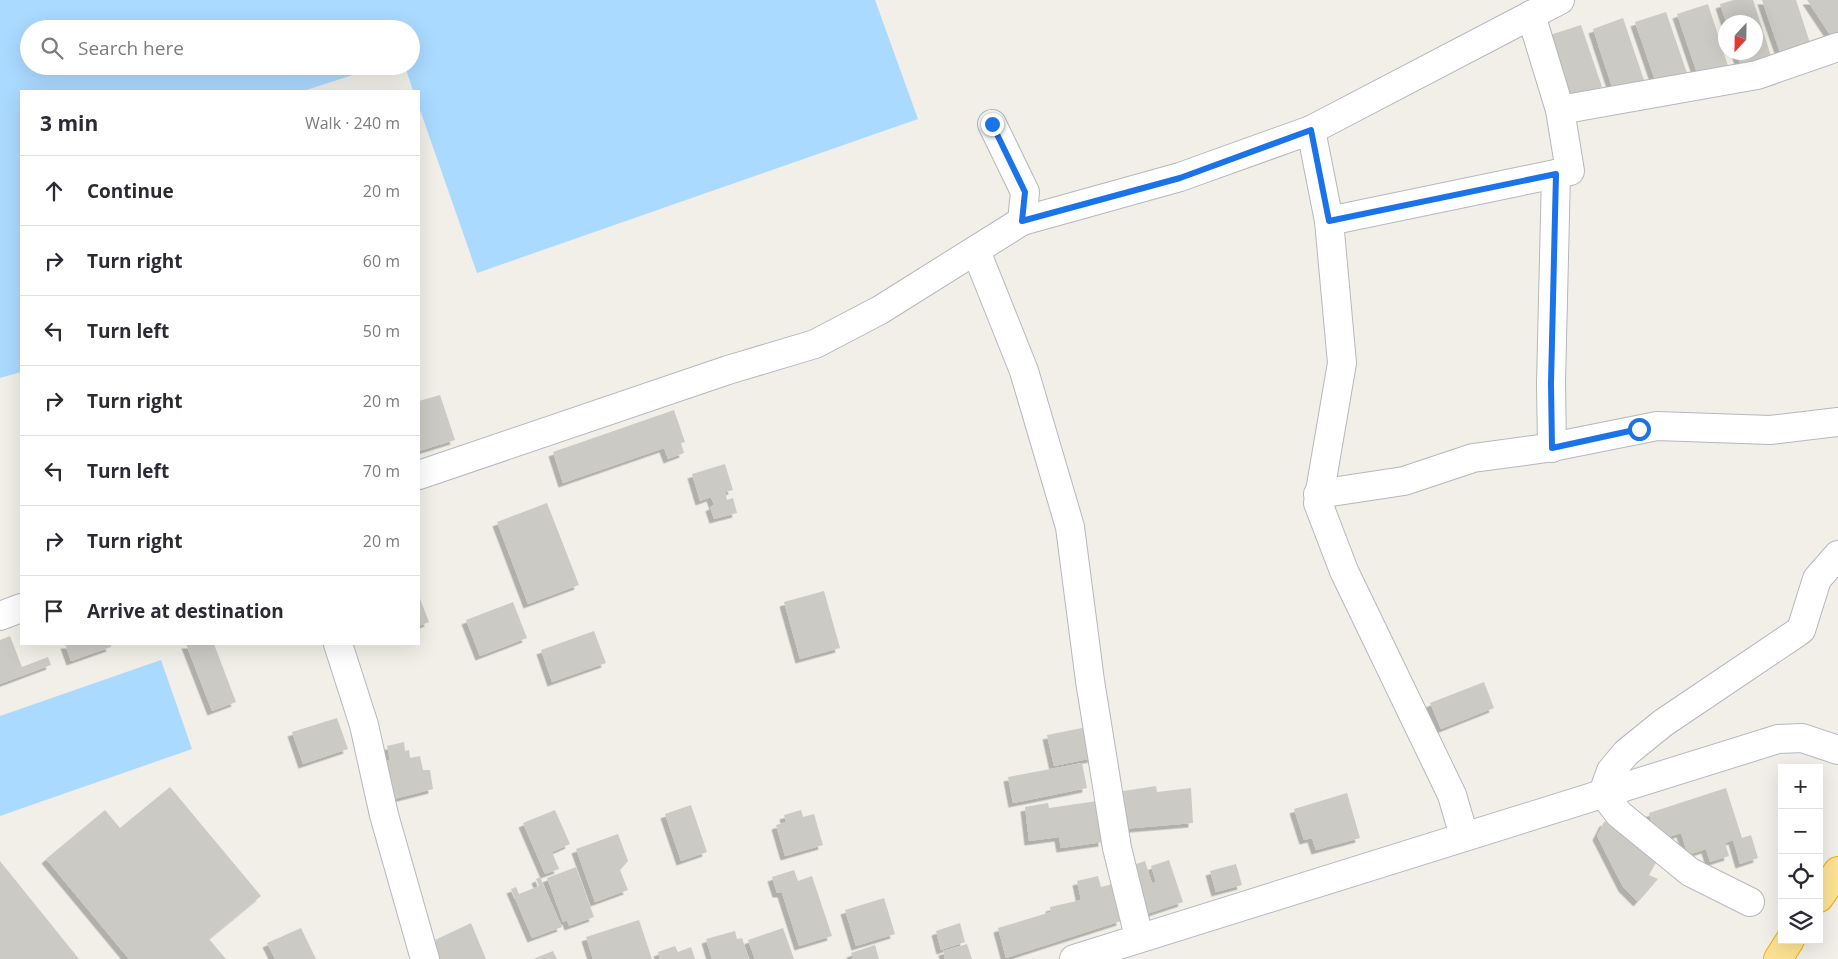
<!DOCTYPE html>
<meta charset="utf-8">
<style>
:root{--surface:#fff;--page:#f7f7f7;--text:#2b2b33;--muted:#7c7c81;--line:#e1e1e2}
body{margin:0;font-family:"Open Sans",sans-serif;background:var(--page);color:var(--text)}
.controls{position:absolute;right:15px;bottom:15px;display:grid;overflow:hidden;border-radius:0px;box-shadow:0 5px 20px #0002}
.controls button{width:45px;height:45px;display:grid;place-items:center;padding:0;border:0;border-bottom:1px solid var(--line);background:var(--surface);color:var(--text);font:25px sans-serif}
.compass{position:absolute;left:1718px;top:15px;width:45px;height:45px;border-radius:50%;background:var(--surface);box-shadow:0 5px 20px #0002;rotate:202deg}
.stop{position:absolute;width:15px;height:15px;margin:-11px;border:4px solid #1a73e8;border-radius:50%;background:#fff}
.stop.end{background:#1a73e8;border-color:#fff;box-shadow:0 1px 5px #0008}
.list{margin:0;padding:0;list-style:none}
h2{display:flex;justify-content:space-between;align-items:center;height:65px;margin:0;padding:0 20px;font-size:21px}
h2 small{font-size:16px;font-weight:400;color:var(--muted)}
.list li{display:grid;grid-template-columns:32px 1fr auto;gap:15px;align-items:center;box-sizing:border-box;height:70px;padding:0 20px;border-top:1px solid var(--line)}
.list b{display:block;font-size:19px;white-space:nowrap}
.list em{font-size:16px;font-style:normal;color:var(--muted)}
.icon{flex:none;width:28px;height:28px;fill:none;stroke:currentColor;stroke-width:2;stroke-linecap:round;stroke-linejoin:round}
.map{position:relative;flex:none;width:1838px;height:959px;overflow:hidden}
.search{position:absolute;background:var(--surface);box-shadow:0 5px 20px #0002;left:20px;top:20px;width:400px;height:55px;display:flex;align-items:center;gap:12px;box-sizing:border-box;padding:0 18px;border-radius:28px;color:var(--muted);font-size:19px}
.panel{position:absolute;background:var(--surface);box-shadow:0 5px 20px #0002;left:20px;top:90px;width:400px;height:555px;border-radius:0px}
.map>svg:first-child{display:block}
</style>
<div class="map">
<svg width="1838" height="959" viewBox="0 0 1838 959">
<defs>
<filter id="shadow"><feDropShadow dx="-4.5" dy="4.5" stdDeviation="0" flood-color="#0004"/></filter>
</defs>
<rect width="100%" height="100%" fill="#f1efe8"/>
<g fill="#aadaff">
<path d="M 0,0 L 875,0 L 918,119 L 477,273 L 419,107 L 419,91 L 413,91 L 405,66 L 411,66 L 411,29 L 29,29 L 29,66 L 381,66 L 303,91 L 21,91 L 21,372 L 0,378 Z"/>
<path d="M 161,660 L 192,749 L 0,816 L 0,716 Z"/>
</g>
<g fill="#cccac5" filter="url(#shadow)">
<path d="M 1734,0 L 1753,0 L 1771,56 L 1741,66 L 1736,52 L 1756,52 L 1756,22 L 1726,22 L 1720,4 Z"/>
<path d="M 1762,0 L 1796,0 L 1811,46 L 1781,55 Z"/>
<path d="M 1807,0 L 1838,0 L 1838,36 L 1833,39 Z"/>
<path d="M 1708,4 L 1728,66 L 1698,76 L 1677,14 Z"/>
<path d="M 1666,12 L 1687,73 L 1656,83 L 1635,22 Z"/>
<path d="M 1623,18 L 1644,80 L 1613,90 L 1593,29 Z"/>
<path d="M 1581,25 L 1602,87 L 1571,97 L 1550,35 Z"/>
<path d="M 440,395 L 455,440 L 419,451 L 419,401 Z"/>
<path d="M 674,410 L 685,442 L 681,443 L 684,453 L 668,459 L 664,448 L 563,483 L 553,452 Z"/>
<path d="M 725,464 L 733,490 L 725,492 L 727,500 L 733,498 L 737,513 L 714,519 L 710,507 L 714,505 L 711,497 L 700,501 L 692,474 Z"/>
<path d="M 547,503 L 579,585 L 528,604 L 497,522 Z"/>
<path d="M 824,591 L 840,648 L 800,659 L 784,602 Z"/>
<path d="M 419,596 L 429,622 L 419,626 Z"/>
<path d="M 513,602 L 527,638 L 480,656 L 466,620 Z"/>
<path d="M 594,631 L 606,663 L 552,682 L 541,650 Z"/>
<path d="M 10,636 L 22,667 L 48,657 L 51,665 L 0,684 L 0,640 Z"/>
<path d="M 65,644 L 110,644 L 111,647 L 71,661 Z"/>
<path d="M 186,644 L 214,644 L 236,702 L 212,711 Z"/>
<path d="M 1484,682 L 1494,708 L 1441,729 L 1430,703 Z"/>
<path d="M 337,718 L 348,749 L 303,764 L 292,732 Z"/>
<path d="M 1087,727 L 1093,758 L 1054,766 L 1047,735 Z"/>
<path d="M 404,742 L 405,751 L 409,750 L 410,758 L 420,756 L 423,770 L 430,770 L 433,789 L 394,799 L 386,761 L 390,760 L 387,746 Z"/>
<path d="M 1082,763 L 1087,788 L 1013,803 L 1008,777 Z"/>
<path d="M 1156,786 L 1157,792 L 1191,788 L 1193,823 L 1122,829 L 1117,792 Z"/>
<path d="M 170,787 L 261,896 L 209,939 L 226,959 L 129,959 L 46,859 L 105,810 L 120,828 Z"/>
<path d="M 1726,788 L 1742,838 L 1751,835 L 1758,858 L 1740,864 L 1733,840 L 1725,843 L 1729,856 L 1710,862 L 1706,849 L 1688,855 L 1681,833 L 1668,837 L 1652,825 L 1649,813 Z"/>
<path d="M 1347,793 L 1360,838 L 1316,850 L 1312,838 L 1304,840 L 1294,809 Z"/>
<path d="M 1097,801 L 1103,842 L 1061,848 L 1059,837 L 1029,841 L 1025,807 L 1048,803 L 1049,808 Z"/>
<path d="M 691,805 L 707,852 L 681,861 L 665,814 Z"/>
<path d="M 555,810 L 570,844 L 552,852 L 559,869 L 545,874 L 523,823 Z"/>
<path d="M 801,810 L 803,817 L 814,814 L 823,845 L 785,856 L 776,825 L 786,822 L 784,815 Z"/>
<path d="M 1609,821 L 1658,859 L 1649,875 L 1658,879 L 1638,902 L 1623,887 L 1597,836 L 1604,822 Z"/>
<path d="M 618,834 L 628,861 L 620,870 L 628,890 L 595,902 L 576,849 Z"/>
<path d="M 1169,860 L 1183,902 L 1147,914 L 1128,867 L 1145,861 L 1152,883 L 1156,882 L 1151,866 Z"/>
<path d="M 0,861 L 79,959 L 0,959 Z"/>
<path d="M 1236,864 L 1242,885 L 1216,892 L 1210,871 Z"/>
<path d="M 576,867 L 594,917 L 569,926 L 567,920 L 563,922 L 547,878 Z"/>
<path d="M 794,870 L 798,881 L 812,876 L 832,936 L 799,946 L 782,893 L 777,893 L 772,877 Z"/>
<path d="M 1098,876 L 1101,887 L 1112,884 L 1121,921 L 1006,958 L 998,928 L 1051,912 L 1050,907 L 1081,900 L 1077,881 Z"/>
<path d="M 540,877 L 562,927 L 532,938 L 511,889 L 516,887 L 519,894 L 539,886 L 536,879 Z"/>
<path d="M 884,898 L 895,934 L 856,946 L 845,910 Z"/>
<path d="M 639,920 L 652,959 L 593,959 L 586,937 Z"/>
<path d="M 471,923 L 486,959 L 435,959 L 432,951 L 438,949 L 435,940 Z"/>
<path d="M 960,923 L 965,942 L 941,950 L 936,931 Z"/>
<path d="M 301,928 L 316,959 L 275,959 L 267,943 Z"/>
<path d="M 783,928 L 794,959 L 755,959 L 748,940 Z"/>
<path d="M 735,931 L 737,939 L 742,938 L 749,959 L 712,959 L 706,939 Z"/>
<path d="M 967,944 L 972,959 L 945,959 L 943,951 Z"/>
<path d="M 875,945 L 879,959 L 853,959 L 851,953 Z"/>
<path d="M 675,946 L 678,952 L 691,947 L 695,959 L 660,959 L 658,952 Z"/>
<path d="M 553,951 L 557,959 L 533,959 Z"/>
</g>
<g fill="none" stroke-linecap="round" stroke-linejoin="round">
<g stroke="#b5b8bc" stroke-width="30">
<g id="street">
<path d="M 1560,110 L 1757,75 L 1838,47"/>
<path d="M 1311,130 L 1329,221 L 1342,363 L 1318,503 L 1344,571 L 1452,795 L 1464,836"/>
<path d="M 1022,221 L 1180,177 L 1311,130 L 1560,0"/>
<path d="M 1329,221 L 1570,171 L 1560,110 L 1531,15"/>
<path d="M 976,251 L 1024,371 L 1070,527 L 1090,681 L 1117,848 L 1139,937"/>
<path d="M 1552,448 L 1551,383 L 1556,174"/>
<path d="M 419,475 L 728,370 L 815,344 L 880,310 L 1022,221 L 1025,192 L 992,124"/>
<path d="M 1318,494 L 1404,481 L 1473,458 L 1547,448 L 1657,426 L 1770,430 L 1838,422"/>
<path d="M 0,616 L 21,608"/>
<path d="M 338,644 L 364,725 L 384,815 L 425,959"/>
<path d="M 1750,902 L 1690,872 L 1619,814 L 1603,793 L 1611,771 L 1626,753 L 1663,723 L 1801,630 L 1817,579 L 1838,555"/>
</g>
</g>
<g stroke="#b6babf" stroke-width="30">
<path id="secondary" d="M 1074,959 L 1778,739 L 1802,738 L 1838,750"/>
</g>
<g stroke="#f9ab00" stroke-width="30">
<g id="highway">
<path d="M 1819,898 L 1838,871"/>
<path d="M 1778,959 L 1790,940"/>
</g>
</g>
<use href="#street" stroke="#fff" stroke-width="28"/>
<use href="#secondary" stroke="#fff" stroke-width="28"/>
<use href="#highway" stroke="#fde293" stroke-width="28"/>
</g>
<g fill="none" stroke-linecap="round" stroke-linejoin="round">
<path stroke="#1a73e8" stroke-width="6" d="M 992,124 L 1025,192 L 1022,221 L 1180,178 L 1311,130 L 1329,221 L 1556,174 L 1551,383 L 1552,448 L 1639,429"/>
</g>
</svg>
<div class="controls">
<button>+</button>
<button>−</button>
<button><svg class="icon" aria-label="locate" viewBox="0 0 24 24"><circle cx="12" cy="12" r="6"/><path d="M12 2v4M12 18v4M2 12h4M18 12h4"/></svg></button>
<button><svg class="icon" aria-label="layers" viewBox="0 0 24 24"><path d="M12 4l9 5-9 5-9-5zM3 14l9 5 9-5"/></svg></button>
</div>
<svg class="compass" viewBox="-18 -18 36 36"><path d="M0-13l5 13h-10z" fill="#e53935"/><path d="M0 13l5-13h-10z" fill="#7c7c81"/></svg>
<div class="stop" style="left:1639px;top:429px"></div>
<div class="stop end" style="left:992px;top:124px"></div>
<div class="search"><svg class="icon" aria-label="search" viewBox="0 0 24 24"><circle cx="10" cy="10" r="6"/><path d="M15 15l6 6"/></svg>Search here</div>
<section class="panel">
<h2>3 min<small>Walk · 240 m</small></h2>
<ul class="list">
<li><svg class="icon" aria-label="ahead" viewBox="0 0 24 24"><path d="M12 20V5M6 11l6-6 6 6"/></svg><div><b>Continue</b></div><em>20 m</em></li>
<li><svg class="icon" aria-label="right" viewBox="0 0 24 24"><path d="M7 20v-9h11M14 6l5 5-5 5"/></svg><div><b>Turn right</b></div><em>60 m</em></li>
<li><svg class="icon" aria-label="left" viewBox="0 0 24 24"><path d="M17 20v-9H6M10 6l-5 5 5 5"/></svg><div><b>Turn left</b></div><em>50 m</em></li>
<li><svg class="icon" aria-label="right" viewBox="0 0 24 24"><path d="M7 20v-9h11M14 6l5 5-5 5"/></svg><div><b>Turn right</b></div><em>20 m</em></li>
<li><svg class="icon" aria-label="left" viewBox="0 0 24 24"><path d="M17 20v-9H6M10 6l-5 5 5 5"/></svg><div><b>Turn left</b></div><em>70 m</em></li>
<li><svg class="icon" aria-label="right" viewBox="0 0 24 24"><path d="M7 20v-9h11M14 6l5 5-5 5"/></svg><div><b>Turn right</b></div><em>20 m</em></li>
<li><svg class="icon" aria-label="arrive" viewBox="0 0 24 24"><path d="M6 21V4h12l-3 4 3 4H6"/></svg><div><b>Arrive at destination</b></div></li>
</ul>
</section>
</div>
